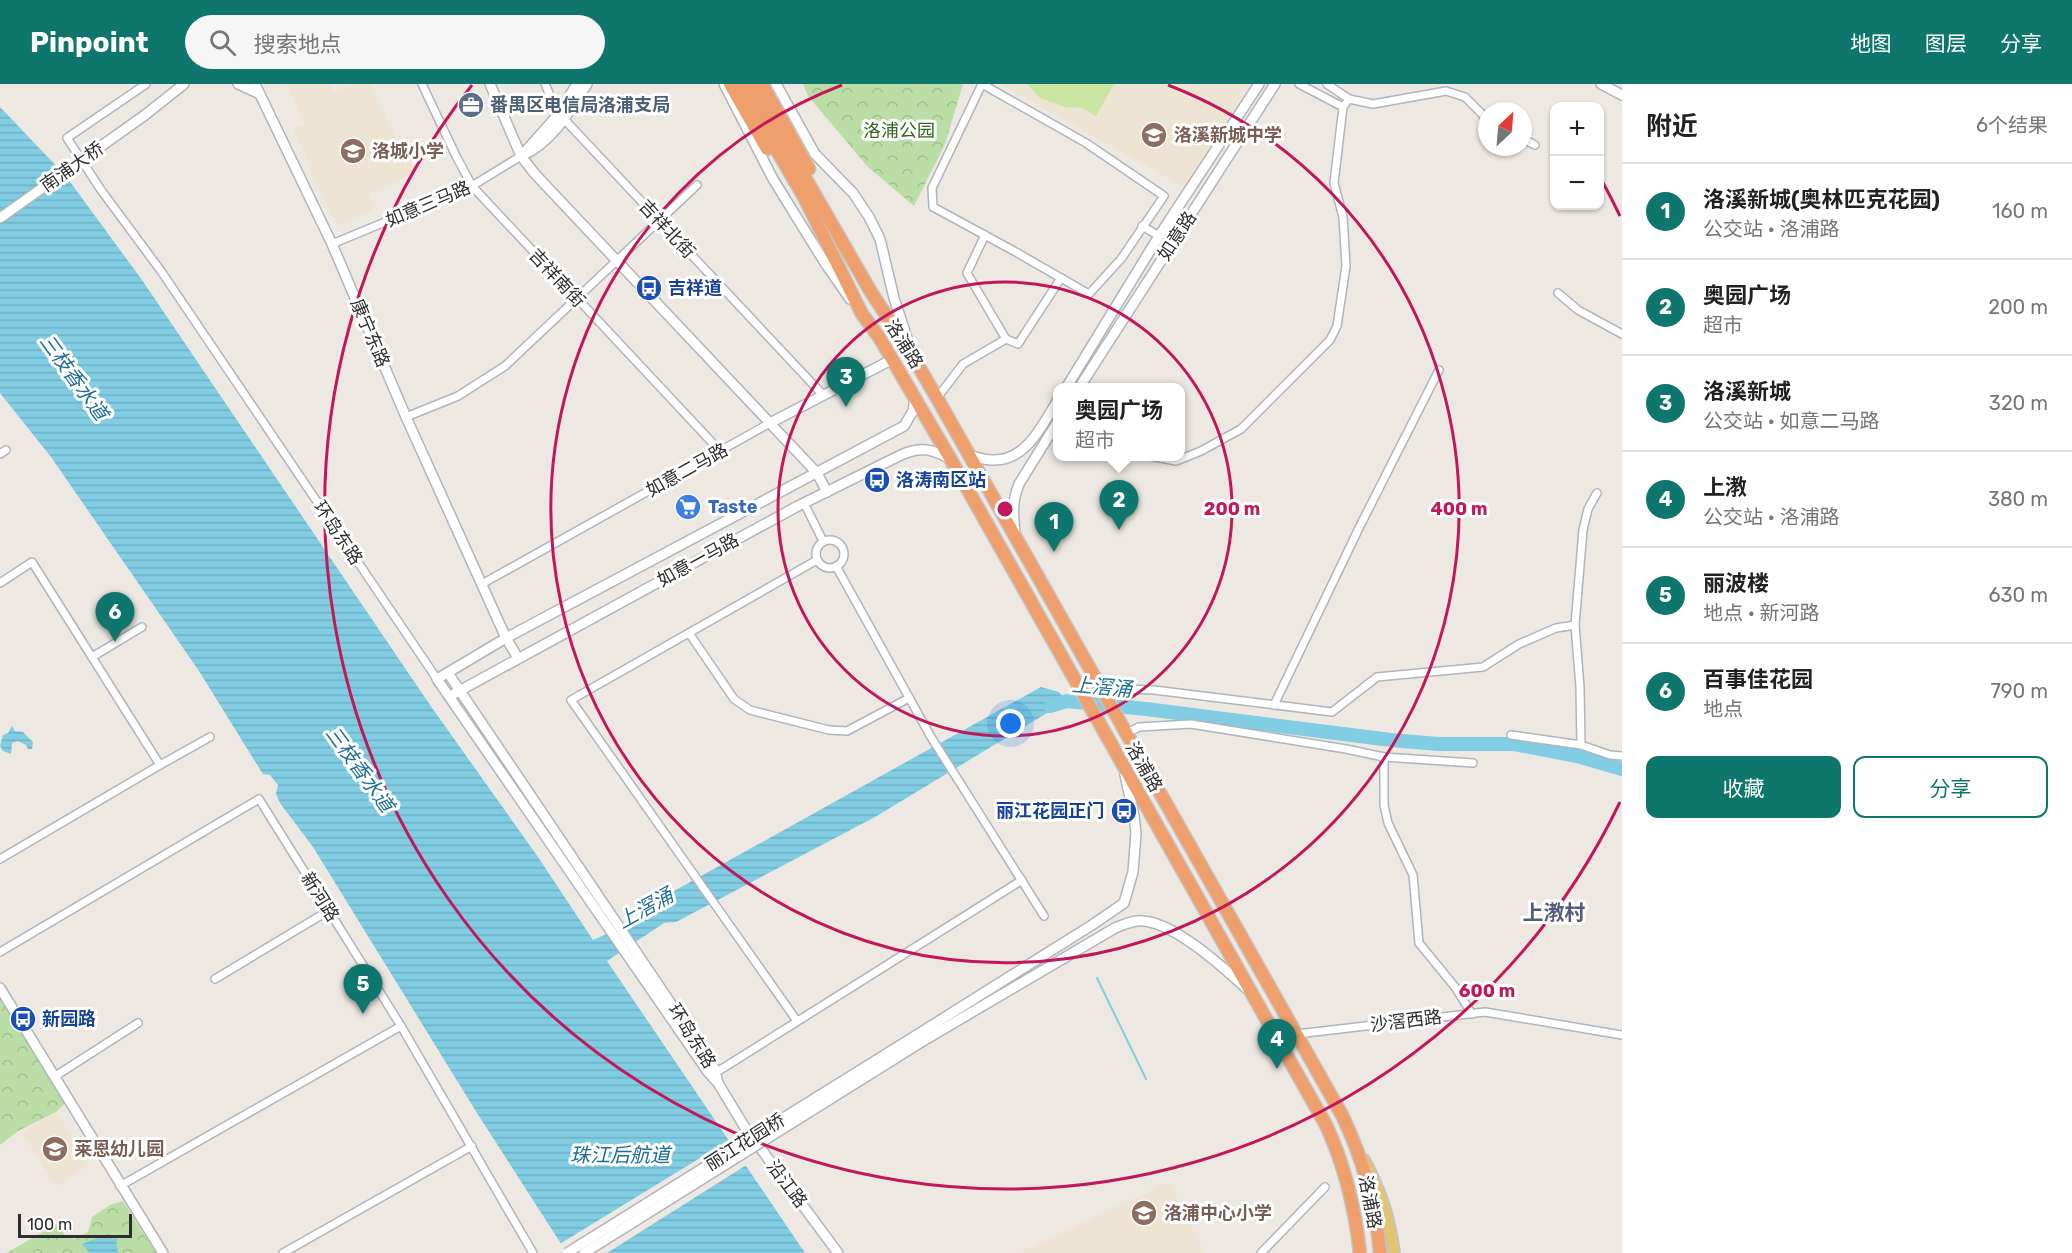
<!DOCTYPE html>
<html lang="zh">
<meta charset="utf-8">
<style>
:root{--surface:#fff;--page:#f6f6f6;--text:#222;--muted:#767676;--line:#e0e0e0;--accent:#0f766e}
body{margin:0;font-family:Rubik,"Noto Sans SC",sans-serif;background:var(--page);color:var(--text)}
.controls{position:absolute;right:18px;top:18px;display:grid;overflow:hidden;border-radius:12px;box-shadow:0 2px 4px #0004}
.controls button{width:54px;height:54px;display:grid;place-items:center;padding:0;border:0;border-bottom:2px solid var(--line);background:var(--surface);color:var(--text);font:30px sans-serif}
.compass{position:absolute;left:1478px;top:18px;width:54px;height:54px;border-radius:50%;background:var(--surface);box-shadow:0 2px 4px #0004;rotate:26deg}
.scale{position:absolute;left:18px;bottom:15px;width:114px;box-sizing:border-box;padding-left:6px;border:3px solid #2e2e2e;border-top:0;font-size:16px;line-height:21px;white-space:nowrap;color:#2e2e2e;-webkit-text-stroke:4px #fff;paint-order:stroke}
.you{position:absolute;left:1011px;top:640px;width:21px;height:21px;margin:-15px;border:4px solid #fff;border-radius:50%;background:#1a73e8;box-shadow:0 0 0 9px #1a73e833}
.badge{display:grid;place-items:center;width:39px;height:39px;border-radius:50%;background:var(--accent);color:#fff;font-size:20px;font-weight:700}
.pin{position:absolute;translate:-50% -50px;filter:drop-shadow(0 2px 3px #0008)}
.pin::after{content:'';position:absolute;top:32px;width:21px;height:18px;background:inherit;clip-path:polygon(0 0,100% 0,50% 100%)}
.popup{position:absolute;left:1053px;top:299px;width:132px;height:78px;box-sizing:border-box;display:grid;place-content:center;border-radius:12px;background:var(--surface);filter:drop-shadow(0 2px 4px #0005);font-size:20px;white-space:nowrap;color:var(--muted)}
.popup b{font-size:22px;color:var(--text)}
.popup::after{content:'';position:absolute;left:50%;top:100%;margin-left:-12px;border:12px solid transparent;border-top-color:var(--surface)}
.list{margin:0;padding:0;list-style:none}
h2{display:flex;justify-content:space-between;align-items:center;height:78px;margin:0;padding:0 24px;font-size:26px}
h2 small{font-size:20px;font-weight:400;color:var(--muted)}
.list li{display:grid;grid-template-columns:39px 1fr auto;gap:18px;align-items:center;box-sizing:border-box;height:96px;padding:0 24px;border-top:2px solid var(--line)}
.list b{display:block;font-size:22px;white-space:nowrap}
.list p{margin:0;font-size:20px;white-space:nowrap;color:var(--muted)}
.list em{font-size:20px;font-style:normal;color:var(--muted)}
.actions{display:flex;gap:12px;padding:18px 24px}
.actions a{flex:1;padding:14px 0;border:2px solid var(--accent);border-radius:12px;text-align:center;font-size:21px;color:var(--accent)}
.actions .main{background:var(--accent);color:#fff}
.icon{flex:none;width:33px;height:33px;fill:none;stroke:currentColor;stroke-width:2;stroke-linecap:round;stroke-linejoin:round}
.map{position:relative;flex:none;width:1622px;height:1169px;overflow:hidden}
header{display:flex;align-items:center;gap:36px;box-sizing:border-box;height:84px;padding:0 30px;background:var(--accent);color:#fff}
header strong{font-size:28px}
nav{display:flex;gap:33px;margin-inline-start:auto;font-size:21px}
.search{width:420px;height:54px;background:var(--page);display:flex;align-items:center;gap:15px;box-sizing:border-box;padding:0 21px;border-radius:33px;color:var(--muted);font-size:22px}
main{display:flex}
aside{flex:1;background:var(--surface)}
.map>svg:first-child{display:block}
</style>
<header>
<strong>Pinpoint</strong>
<div class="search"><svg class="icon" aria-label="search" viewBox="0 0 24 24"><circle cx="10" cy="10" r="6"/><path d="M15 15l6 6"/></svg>搜索地点</div>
<nav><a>地图</a><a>图层</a><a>分享</a></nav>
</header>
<main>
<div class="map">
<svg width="1622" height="1169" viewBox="0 0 1622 1169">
<defs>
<pattern id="park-crowns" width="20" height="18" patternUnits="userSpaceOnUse" patternTransform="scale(1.5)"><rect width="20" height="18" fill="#badea5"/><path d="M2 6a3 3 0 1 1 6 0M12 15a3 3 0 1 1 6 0" fill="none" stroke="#a0bf8e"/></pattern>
<pattern id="water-rules" width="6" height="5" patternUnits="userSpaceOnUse" patternTransform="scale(1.5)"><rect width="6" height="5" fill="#81cde3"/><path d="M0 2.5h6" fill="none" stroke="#70b0c3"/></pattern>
</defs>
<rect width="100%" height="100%" fill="#ede8e2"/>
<g fill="#ede4d4">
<path d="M 286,0 L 329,0 L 334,8 L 352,0 L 369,0 L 414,89 L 368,110 L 374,125 L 337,142 L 293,45 L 305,40 Z"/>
<path d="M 1000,0 L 1249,0 L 1185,103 Z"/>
<path d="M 56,1028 L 89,1081 L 56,1102 L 22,1049 Z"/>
<path d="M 1169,1098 L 1204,1169 L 1023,1169 L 1023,1167 Z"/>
</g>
<g fill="url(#park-crowns)">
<path d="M 803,0 L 963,0 L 945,60 L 914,122 L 868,83 L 808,12 Z"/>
<path d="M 0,907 L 65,1019 L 56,1028 L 18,1047 L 0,1061 Z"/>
<path d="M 123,1117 L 156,1169 L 6,1169 L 57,1140 L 65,1151 L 74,1155 L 88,1148 L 92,1133 L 110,1121 Z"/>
</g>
<path fill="#cae4a2" d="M 1027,0 L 1114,0 L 1096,32 L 1082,24 L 1065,23 L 1040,14 Z"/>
<g fill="url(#water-rules)">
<path d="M 0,23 L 65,91 L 142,196 L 430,621 L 538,773 L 593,856 L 660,827 L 658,816 L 1041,603 L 1059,608 L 1067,617 L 875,733 L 676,838 L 664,839 L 607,877 L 805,1169 L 567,1169 L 477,1029 L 313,763 L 280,719 L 276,710 L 278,701 L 270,691 L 263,690 L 261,687 L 199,587 L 51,373 L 0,309 Z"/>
<path d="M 12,642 L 15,647 L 23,648 L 33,658 L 32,665 L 28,665 L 26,661 L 18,657 L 12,659 L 11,670 L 3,667 L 0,662 L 3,651 L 8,649 Z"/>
<path d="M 108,1150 L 116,1155 L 118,1169 L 90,1169 L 82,1161 L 82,1160 Z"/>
</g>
<path fill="#ede8e2" d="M 731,1055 L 748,1080 L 607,1169 L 563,1169 L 558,1161 Z"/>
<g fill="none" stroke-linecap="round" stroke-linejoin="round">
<path stroke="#81cde3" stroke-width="2" d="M 1097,894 L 1146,995"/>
<path stroke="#81cde3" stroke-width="14" d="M 1050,622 L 1067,617 L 1146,625 L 1391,656 L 1438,660 L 1514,660 L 1577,672 L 1622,685"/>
<g stroke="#b2b4bc" stroke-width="10">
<g id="street">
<path d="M 146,0 L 67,54 L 101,106 L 161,187 L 437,595"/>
<path d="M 422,0 L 456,72 L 472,102 L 721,368"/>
<path d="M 545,0 L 558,29 L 564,35 L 823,311"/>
<path d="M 982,0 L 1086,59 L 1164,112 L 1121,175 L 1089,210 L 1014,167 L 933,123 L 932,104 L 982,0"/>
<path d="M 1299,0 L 1343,23"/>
<path d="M 1327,0 L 1349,15 L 1373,20 L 1446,7 L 1465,13 L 1487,35"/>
<path d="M 1523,55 L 1535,61"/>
<path d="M 1142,142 L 1159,152"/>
<path d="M 985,151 L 967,189 L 1006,255 L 1018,260 L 1061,194"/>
<path d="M 332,160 L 472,102 L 521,72"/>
<path d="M 1558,209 L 1578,226 L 1622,250"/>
<path d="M 937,314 L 963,280 L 1006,255"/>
<path d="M 406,333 L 458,312 L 505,282 L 697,101"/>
<path d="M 0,370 L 6,366"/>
<path d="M 1150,372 L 1176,377 L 1201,367 L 1241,345 L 1330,256 L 1337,242 L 1346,182 L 1343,133 L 1334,99 L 1343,23 L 1349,15"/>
<path d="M 804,419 L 823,457"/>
<circle cx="830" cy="470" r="14"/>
<path d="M 836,482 L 931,653 L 1044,832"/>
<path d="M 0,499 L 32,478 L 160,681 L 0,775"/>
<path d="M 482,500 L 770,339"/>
<path d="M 689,549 L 734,615 L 750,626 L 829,646 L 847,647 L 909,614"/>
<path d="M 92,573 L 142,543"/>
<path d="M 1101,604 L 1154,606 L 1332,628 L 1377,593 L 1483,583 L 1519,560 L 1556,544 L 1575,541"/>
<path d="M 1274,621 L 1360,442 L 1439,286"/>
<path d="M 1127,649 L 1139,643 L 1191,640 L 1346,665 L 1384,673 L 1473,679"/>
<path d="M 1511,651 L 1581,661 L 1610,671 L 1622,672"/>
<path d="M 1581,661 L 1580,603 L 1575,541 L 1583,446 L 1588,425 L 1597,409"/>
<path d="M 1384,673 L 1384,721 L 1388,739 L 1413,791 L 1419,859 L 1455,903 L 1472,930"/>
<path d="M 160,681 L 210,653"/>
<path d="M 0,868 L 259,715 L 401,942 L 533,1169"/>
<path d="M 215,895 L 328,827"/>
<path d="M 797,937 L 571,616 L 817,476"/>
<path d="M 1297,950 L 1485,928 L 1622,951"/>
<path d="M 720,986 L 1022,796"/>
<path d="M 54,993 L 138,939"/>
<path d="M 120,1102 L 401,942"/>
<path d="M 283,1169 L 472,1062"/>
<path d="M 1261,1169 L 1325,1103"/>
</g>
</g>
<g stroke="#b2b4bc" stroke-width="12">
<g id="secondary">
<path d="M 238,0 L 260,10"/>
<path d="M 255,0 L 332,160 L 406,333 L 506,554 L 518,574"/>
<path d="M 490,0 L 521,72 L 535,90 L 817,389 L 827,408"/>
<path d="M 724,0 L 773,95 L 825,179 L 850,215"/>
<path d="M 776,0 L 815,70 L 853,109 L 869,133 L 880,155 L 894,214 L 909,260"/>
<path d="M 1601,0 L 1622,11"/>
<path d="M 145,31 L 184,0"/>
<path d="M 523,70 L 556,33 L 577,0"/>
<path d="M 521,72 C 552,59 570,27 587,0"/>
<path d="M 1066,304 L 1159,152 L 1259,0"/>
<path d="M 1079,304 L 1275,0"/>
<path d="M 770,339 L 893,275"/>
<path d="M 969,371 C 976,373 984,376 992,376 C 1026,378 1042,341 1058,316"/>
<path d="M 1015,448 C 1013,430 1012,417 1019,400 L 1058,337"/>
<path d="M 448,589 L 715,985 L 717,996"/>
<path d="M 450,612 L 796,423 L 901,371 C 920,362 933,365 950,375"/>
<path d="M 0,904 L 163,1169"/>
<path d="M 923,947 L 1092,841 L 1124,819 L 1133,788 L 1136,749 L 1134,732 L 1125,691"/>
<path d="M 928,954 L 1115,844 C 1122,841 1129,838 1137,837 C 1170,834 1224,884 1247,905"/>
<path d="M 838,1169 L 744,1042 L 718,999 L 708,988 L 437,595 L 506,554 L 904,342 L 913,327 L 915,314"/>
</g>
</g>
<g stroke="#c4c4c4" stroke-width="14">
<path id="primary" d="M 1364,1076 C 1381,1108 1389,1133 1394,1169"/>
</g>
<g stroke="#c4c4c4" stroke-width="15">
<g id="highway">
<path d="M 730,0 L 767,65"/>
<path d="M 742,0 L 768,51 L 804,113 L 862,230 L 879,253 L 951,376 L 1326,1041 C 1345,1082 1355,1124 1360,1169"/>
<path d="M 751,0 L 871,208 L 912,271 L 937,314 L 1342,1031 C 1363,1075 1376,1120 1380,1169"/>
<path d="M 762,0 L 809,85"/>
</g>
</g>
<use href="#street" stroke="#fff" stroke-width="7"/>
<use href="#secondary" stroke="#fff" stroke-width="9"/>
<use href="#primary" stroke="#e3c471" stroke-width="10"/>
<use href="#highway" stroke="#ee9f6c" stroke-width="12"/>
<g stroke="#b2b4bc" stroke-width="12" stroke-linecap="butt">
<g id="secondary-bridge">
<path d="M 0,134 L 145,31"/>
<path d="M 567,1169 L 923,947"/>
<path d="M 584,1169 L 928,954"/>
</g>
</g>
<use href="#secondary-bridge" stroke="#fff" stroke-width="9"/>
</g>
<g fill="none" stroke="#c2185b" stroke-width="3">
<circle cx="1005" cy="425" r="227"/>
<path d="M1168 1A454 454 0 1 1 842 1"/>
<path d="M1620 718A681 681 0 1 1 472 1M1601 95A681 681 0 0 1 1620 132"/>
</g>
<defs>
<g id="office-disc" transform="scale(1.35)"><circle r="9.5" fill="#5c6f8a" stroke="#fff"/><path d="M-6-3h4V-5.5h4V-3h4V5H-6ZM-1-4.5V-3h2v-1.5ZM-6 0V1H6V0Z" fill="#fff"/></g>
<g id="school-disc" transform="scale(1.35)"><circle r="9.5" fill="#8d6e63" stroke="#fff"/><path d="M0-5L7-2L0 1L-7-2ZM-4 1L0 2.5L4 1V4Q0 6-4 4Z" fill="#fff"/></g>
<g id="bus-disc" transform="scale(1.35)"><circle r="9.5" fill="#1a4fb4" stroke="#fff"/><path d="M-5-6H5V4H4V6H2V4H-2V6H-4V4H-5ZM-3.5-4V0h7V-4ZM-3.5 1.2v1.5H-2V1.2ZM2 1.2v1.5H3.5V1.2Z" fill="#fff"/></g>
<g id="supermarket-disc" transform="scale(1.35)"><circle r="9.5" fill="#3f7fe0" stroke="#fff"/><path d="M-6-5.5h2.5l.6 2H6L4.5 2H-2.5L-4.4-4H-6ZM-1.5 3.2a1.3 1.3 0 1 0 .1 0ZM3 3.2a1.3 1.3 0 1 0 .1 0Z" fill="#fff"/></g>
</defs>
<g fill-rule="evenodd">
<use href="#office-disc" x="471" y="21"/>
<use href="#school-disc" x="1154" y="51"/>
<use href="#school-disc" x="353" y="67"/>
<use href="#bus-disc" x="649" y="204"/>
<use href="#bus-disc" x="877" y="396"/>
<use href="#supermarket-disc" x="688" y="423"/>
<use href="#bus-disc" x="1124" y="727"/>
<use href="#bus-disc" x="23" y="935"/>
<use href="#school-disc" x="55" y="1065"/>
<use href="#school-disc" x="1144" y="1129"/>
</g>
<g text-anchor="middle" stroke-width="6" stroke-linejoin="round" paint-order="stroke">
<g font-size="18" font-weight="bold" fill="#4e5e75" stroke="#fff" text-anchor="start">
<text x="490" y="27">番禺区电信局洛浦支局</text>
</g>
<g font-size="18" fill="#346523" stroke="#fff">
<text x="899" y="53">洛浦公园</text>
</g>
<g font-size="18" font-weight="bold" fill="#785e54" stroke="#fff" text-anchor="start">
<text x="1174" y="57">洛溪新城中学</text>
<text x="372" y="73">洛城小学</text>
<text x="74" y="1071">莱恩幼儿园</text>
<text x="1164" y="1135">洛浦中心小学</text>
</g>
<g font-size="18" fill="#2e2e2e" stroke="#fff">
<text transform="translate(72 83) rotate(-35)" y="6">南浦大桥</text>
<text transform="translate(428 120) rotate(-23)" y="6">如意三马路</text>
<text transform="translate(667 145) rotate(47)" y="6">吉祥北街</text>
<text transform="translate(1177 152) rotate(-57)" y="6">如意路</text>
<text transform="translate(557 194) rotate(47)" y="6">吉祥南街</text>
<text transform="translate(370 249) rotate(67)" y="6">康宁东路</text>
<text transform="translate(904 260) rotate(58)" y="6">洛浦路</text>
<text transform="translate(687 386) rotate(-29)" y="6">如意二马路</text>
<text transform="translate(338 449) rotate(56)" y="6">环岛东路</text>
<text transform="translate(698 476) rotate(-29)" y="6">如意一马路</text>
<text transform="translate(1144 683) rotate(60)" y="6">洛浦路</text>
<text transform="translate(320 813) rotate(58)" y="6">新河路</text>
<text transform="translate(1406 937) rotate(-7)" y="6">沙滘西路</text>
<text transform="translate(692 952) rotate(58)" y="6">环岛东路</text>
<text transform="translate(745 1058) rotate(-32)" y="6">丽江花园桥</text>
<text transform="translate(787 1100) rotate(53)" y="6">沿江路</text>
<text transform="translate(1370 1118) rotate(79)" y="6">洛浦路</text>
</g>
<g font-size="18" font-weight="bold" fill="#164399" stroke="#fff" text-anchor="start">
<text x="668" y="210">吉祥道</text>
<text x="896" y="402">洛涛南区站</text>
<text x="1104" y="733" text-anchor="end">丽江花园正门</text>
<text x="42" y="941">新园路</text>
</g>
<g font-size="18" font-weight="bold" fill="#366cbe" stroke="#fff" text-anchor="start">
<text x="708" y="429">Taste</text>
</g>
<g font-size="20" font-style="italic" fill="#1c6f93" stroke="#fff">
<text transform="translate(74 293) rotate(54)" y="7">三枝香水道</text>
<text transform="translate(1102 603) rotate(5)" y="7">上滘涌</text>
<text transform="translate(360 685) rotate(54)" y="7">三枝香水道</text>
<text transform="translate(645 824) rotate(-29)" y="7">上滘涌</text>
<text x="620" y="1078">珠江后航道</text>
</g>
<g font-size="21" font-weight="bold" fill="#525b7a" stroke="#fff">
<text x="1554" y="836">上漖村</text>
</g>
</g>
<circle cx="1005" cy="425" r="9" fill="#c2185b" stroke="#fff" stroke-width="3"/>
<g font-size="18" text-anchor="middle" font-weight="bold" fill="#c2185b" stroke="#fff" stroke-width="6" stroke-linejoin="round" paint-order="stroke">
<text x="1232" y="431">200 m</text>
<text x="1459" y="431">400 m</text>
<text x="1487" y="913">600 m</text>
</g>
</svg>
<div class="controls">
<button>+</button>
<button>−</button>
</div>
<svg class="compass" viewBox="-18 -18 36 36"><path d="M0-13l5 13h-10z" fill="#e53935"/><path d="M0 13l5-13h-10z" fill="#767676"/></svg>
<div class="scale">100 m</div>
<div class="you"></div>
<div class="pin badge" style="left:1054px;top:468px">1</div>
<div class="pin badge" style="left:1119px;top:446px">2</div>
<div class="popup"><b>奥园广场</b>超市</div>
<div class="pin badge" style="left:846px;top:323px">3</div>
<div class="pin badge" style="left:1277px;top:985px">4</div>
<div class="pin badge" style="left:363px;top:930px">5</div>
<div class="pin badge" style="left:115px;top:558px">6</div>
</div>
<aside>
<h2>附近<small>6个结果</small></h2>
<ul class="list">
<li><span class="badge">1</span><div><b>洛溪新城(奥林匹克花园)</b><p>公交站 · 洛浦路</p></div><em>160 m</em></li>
<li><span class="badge">2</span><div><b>奥园广场</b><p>超市</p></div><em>200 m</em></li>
<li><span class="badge">3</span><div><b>洛溪新城</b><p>公交站 · 如意二马路</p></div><em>320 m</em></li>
<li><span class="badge">4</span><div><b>上漖</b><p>公交站 · 洛浦路</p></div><em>380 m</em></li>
<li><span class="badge">5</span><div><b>丽波楼</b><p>地点 · 新河路</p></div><em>630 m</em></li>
<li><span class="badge">6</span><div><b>百事佳花园</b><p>地点</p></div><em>790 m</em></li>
</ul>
<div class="actions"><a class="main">收藏</a><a>分享</a></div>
</aside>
</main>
